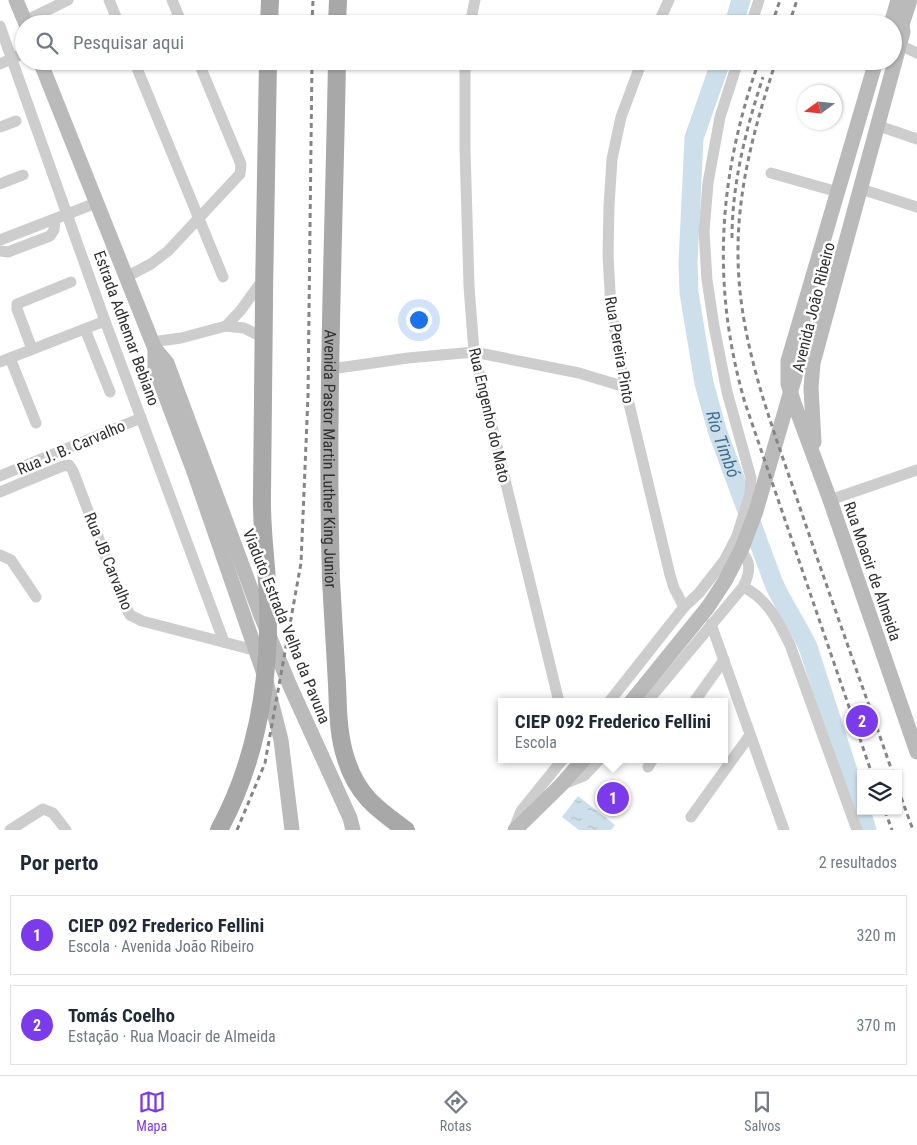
<!DOCTYPE html>
<html lang="pt">
<meta charset="utf-8">
<style>
:root{--surface:#fff;--page:#f6f6f7;--text:#1f2937;--muted:#747a83;--line:#e0e1e3;--accent:#7c3aed}
body{margin:0;font-family:"Roboto Condensed",sans-serif;background:var(--page);color:var(--text)}
.controls{position:absolute;right:15px;bottom:15px;display:grid;overflow:hidden;border-radius:0px;box-shadow:0 1px 4px #0004}
.controls button{width:45px;height:45px;display:grid;place-items:center;padding:0;border:0;border-bottom:1px solid var(--line);background:var(--surface);color:var(--text);font:25px sans-serif}
.compass{position:absolute;left:797px;top:85px;width:45px;height:45px;border-radius:50%;background:var(--surface);box-shadow:0 1px 4px #0004;rotate:255deg}
.you{position:absolute;left:418px;top:319px;width:18px;height:18px;margin:-12px;border:4px solid #fff;border-radius:50%;background:#1a73e8;box-shadow:0 0 0 8px #1a73e833}
.badge{display:grid;place-items:center;width:32px;height:32px;border-radius:50%;background:var(--accent);color:#fff;font-size:16px;font-weight:700}
.pin{position:absolute;translate:-50% -50%;border:2px solid #fff;box-shadow:0 1px 5px #0006}
.popup{position:absolute;left:498px;top:698px;width:230px;height:65px;box-sizing:border-box;display:grid;place-content:center;border-radius:0px;background:var(--surface);filter:drop-shadow(0 1px 4px #0005);font-size:16px;white-space:nowrap;color:var(--muted)}
.popup b{font-size:19px;color:var(--text)}
.popup::after{content:'';position:absolute;left:50%;top:100%;margin-left:-10px;border:10px solid transparent;border-top-color:var(--surface)}
.list{margin:0;padding:0;list-style:none}
h2{display:flex;justify-content:space-between;align-items:center;height:65px;margin:0;padding:0 20px;font-size:21px}
h2 small{font-size:16px;font-weight:400;color:var(--muted)}
.list li{display:grid;grid-template-columns:32px 1fr auto;gap:15px;align-items:center;box-sizing:border-box;height:80px;margin:0 10px 10px;padding:0 10px;border:1px solid var(--line);border-radius:0px}
.list b{display:block;font-size:19px;white-space:nowrap}
.list p{margin:0;font-size:16px;white-space:nowrap;color:var(--muted)}
.list em{font-size:16px;font-style:normal;color:var(--muted)}
.icon{flex:none;width:28px;height:28px;fill:none;stroke:currentColor;stroke-width:2;stroke-linecap:round;stroke-linejoin:round}
.map{position:relative;flex:none;width:917px;height:830px;overflow:hidden}
.search{position:absolute;background:var(--surface);box-shadow:0 1px 4px #0004;left:15px;right:15px;top:15px;height:55px;display:flex;align-items:center;gap:12px;box-sizing:border-box;padding:0 18px;border-radius:28px;color:var(--muted);font-size:19px}
.sheet{height:245px;background:var(--surface)}
nav{display:flex;justify-content:space-around;align-items:center;box-sizing:border-box;height:70px;border-top:1px solid var(--line);background:var(--surface);font-size:14px;color:var(--muted)}
nav a{display:grid;justify-items:center;gap:2px}
nav .on{color:var(--accent)}
.map>svg:first-child{display:block}
</style>
<div class="map">
<svg width="917" height="830" viewBox="0 0 917 830">
<defs>
<pattern id="water-ripples" width="26" height="14" patternUnits="userSpaceOnUse" patternTransform="scale(1.25)"><rect width="26" height="14" fill="#ccdfeb"/><path d="M2 4q2-2 4 0t4 0M15 11q2-2 4 0t4 0" fill="none" stroke="#b0c0ca"/></pattern>
</defs>
<rect width="100%" height="100%" fill="#fff"/>
<path fill="url(#water-ripples)" d="M 578,796 L 615,825 L 611,830 L 579,830 L 562,817 Z"/>
<g fill="none" stroke-linecap="round" stroke-linejoin="round">
<g stroke="#ccdfeb" stroke-width="19">
<path d="M 734,24 L 741,0"/>
<path id="s1" d="M 721,61 L 694,138 L 688,263 L 689,293 L 704,383 L 717,430 L 774,584 C 784,606 798,625 808,647 L 861,811"/>
<path d="M 861,811 L 867,830"/>
</g>
<g stroke="#cdcdcd" stroke-width="11">
<path d="M 109,0 L 119,24"/>
<path d="M 172,0 L 182,24"/>
<path d="M 25,21 L 68,0"/>
<path d="M 470,24 L 475,0"/>
<path d="M 658,24 L 669,0"/>
<path d="M 751,24 L 759,0"/>
<path d="M 0,26 L 105,321 L 224,642"/>
<path d="M 900,45 L 917,53"/>
<path d="M 134,61 L 223,277"/>
<path d="M 465,61 L 465,149 L 469,286 L 474,352 L 559,702"/>
<path d="M 642,61 L 621,117 L 612,159 L 609,206 L 608,255 L 611,309 L 625,387 L 670,575 L 674,588 L 684,607"/>
<path d="M 0,64 L 24,53"/>
<path d="M 879,126 L 917,139"/>
<path d="M 0,127 L 16,121"/>
<path d="M 771,173 L 838,192"/>
<path d="M 0,184 L 23,175"/>
<path d="M 861,189 L 917,207"/>
<path d="M 0,240 L 96,203"/>
<path d="M 0,251 L 8,252 L 50,236 L 54,230 L 55,219"/>
<path d="M 126,277 L 151,264 L 168,251 L 240,174 L 241,164 L 238,157 L 198,61"/>
<path d="M 226,326 L 241,310 L 264,278"/>
<path d="M 85,329 L 110,392"/>
<path d="M 152,342 L 181,338 L 226,326 L 244,328 L 264,338"/>
<path d="M 32,349 L 17,309 L 17,304 L 71,282"/>
<path d="M 10,358 L 36,423"/>
<path d="M 0,362 L 105,321"/>
<path d="M 331,369 L 408,358 L 474,352 L 579,373 L 625,387"/>
<path d="M 0,476 L 141,418"/>
<path d="M 0,492 L 63,466 L 69,465 L 73,471 L 121,597 L 130,615 L 142,621 L 262,652"/>
<path d="M 830,500 L 917,470"/>
<path d="M 0,555 L 11,560 L 36,597"/>
<path d="M 743,587 C 767,598 779,622 790,645 L 857,830"/>
<path d="M 711,624 L 784,830"/>
<path d="M 609,702 L 684,607 L 699,593 L 724,561 L 737,536 L 750,494 L 751,478 L 727,392 L 714,326 L 707,280 L 704,231 L 708,183 L 720,117 L 738,61"/>
<path d="M 647,702 L 743,587 C 751,572 753,555 733,550"/>
<path d="M 694,702 L 724,660"/>
<path d="M 648,767 L 653,759"/>
<path d="M 561,785 L 584,776 L 600,759"/>
<path d="M 691,817 L 750,735"/>
<path d="M 514,829 L 521,811 L 563,759"/>
<path d="M 10,830 L 43,809 L 53,813 L 66,830"/>
</g>
<g stroke="#bababa" stroke-width="15">
<path d="M 16,0 L 26,24"/>
<path d="M 891,24 L 898,0"/>
<path d="M 899,34 L 910,0"/>
<path d="M 40,61 L 155,349 L 155,368 L 193,469 L 265,677 L 281,740 L 292,830"/>
<path d="M 876,61 L 788,361 L 788,384 L 794,403 L 830,500 L 917,752"/>
<path d="M 155,349 L 167,363 L 261,616 L 290,686 L 350,818 L 353,830"/>
<path d="M 814,442 L 811,388 L 813,363 L 903,32 L 902,26"/>
<path d="M 631,702 L 708,607 L 725,581 L 742,548 L 756,511 L 812,318"/>
<path d="M 515,830 L 561,785 L 584,759"/>
</g>
<g stroke="#a8a8a8" stroke-width="18">
<path d="M 269,24 L 270,0"/>
<path d="M 337,24 L 338,0"/>
<path id="s2" d="M 337,61 C 334,234 326,408 331,580 C 333,615 335,650 337,684 C 338,709 338,735 346,759 C 357,795 377,809 406,830"/>
<path d="M 219,830 C 257,760 270,679 268,600 C 267,565 261,530 262,495 C 263,350 265,206 268,61"/>
</g>
<g stroke="#858585" stroke-width="3" stroke-dasharray="5 4" stroke-linecap="butt">
<path d="M 312,24 L 313,0"/>
<path d="M 772,24 L 780,0"/>
<path d="M 789,24 L 797,0"/>
<path d="M 759,61 C 718,177 711,285 745,403 L 872,774"/>
<path d="M 776,61 C 755,125 737,189 738,257 C 739,341 770,420 797,499 C 828,591 861,682 893,774"/>
<path d="M 732,238 C 732,183 746,129 763,77"/>
<path d="M 898,789 L 913,830"/>
<path d="M 885,811 L 892,830"/>
<path d="M 237,830 L 265,763 L 301,563 L 308,396 L 312,61"/>
</g>
</g>
<g text-anchor="middle" stroke-width="5" stroke-linejoin="round" paint-order="stroke">
<g font-size="16" fill="#303030" stroke="#fff">
<text transform="translate(813 307) rotate(-76)" y="6">Avenida João Ribeiro</text>
<text transform="translate(127 328) rotate(70)" y="6">Estrada Adhemar Bebiano</text>
<text transform="translate(620 350) rotate(80)" y="6">Rua Pereira Pinto</text>
<text transform="translate(490 415) rotate(77)" y="6">Rua Engenho do Mato</text>
<text transform="translate(71 447) rotate(-23)" y="6">Rua J. B. Carvalho</text>
<text dy="6" stroke="none"><textPath href="#s2" startOffset="398">Avenida Pastor Martin Luther King Junior</textPath></text>
<text transform="translate(109 561) rotate(68)" y="6">Rua JB Carvalho</text>
<text transform="translate(873 571) rotate(71)" y="6">Rua Moacir de Almeida</text>
<text transform="translate(287 626) rotate(68)" y="6">Viaduto Estrada Velha da Pavuna</text>
</g>
<g font-size="18" font-style="italic" fill="#41708f" stroke="#fff">
<text dy="6" stroke="none"><textPath href="#s1" startOffset="392">Rio Timbó</textPath></text>
</g>
</g>
</svg>
<div class="controls">
<button><svg class="icon" aria-label="layers" viewBox="0 0 24 24"><path d="M12 4l9 5-9 5-9-5zM3 14l9 5 9-5"/></svg></button>
</div>
<svg class="compass" viewBox="-18 -18 36 36"><path d="M0-13l5 13h-10z" fill="#e53935"/><path d="M0 13l5-13h-10z" fill="#747a83"/></svg>
<div class="you"></div>
<div class="pin badge" style="left:613px;top:798px">1</div>
<div class="popup"><b>CIEP 092 Frederico Fellini</b>Escola</div>
<div class="pin badge" style="left:862px;top:721px">2</div>
<div class="search"><svg class="icon" aria-label="search" viewBox="0 0 24 24"><circle cx="10" cy="10" r="6"/><path d="M15 15l6 6"/></svg>Pesquisar aqui</div>
</div>
<section class="sheet">
<h2>Por perto<small>2 resultados</small></h2>
<ul class="list">
<li><span class="badge">1</span><div><b>CIEP 092 Frederico Fellini</b><p>Escola · Avenida João Ribeiro</p></div><em>320 m</em></li>
<li><span class="badge">2</span><div><b>Tomás Coelho</b><p>Estação · Rua Moacir de Almeida</p></div><em>370 m</em></li>
</ul>
</section>
<nav>
<a class="on"><svg class="icon" aria-label="map" viewBox="0 0 24 24"><path d="M3 6l6-2 6 2 6-2v14l-6 2-6-2-6 2zM9 4v14M15 6v14"/></svg>Mapa</a>
<a><svg class="icon" aria-label="directions" viewBox="0 0 24 24"><path d="M12 3l9 9-9 9-9-9zM9 14v-3h6M13 9l2 2-2 2"/></svg>Rotas</a>
<a><svg class="icon" aria-label="saved" viewBox="0 0 24 24"><path d="M7 4h10v16l-5-4-5 4z"/></svg>Salvos</a>
</nav>
